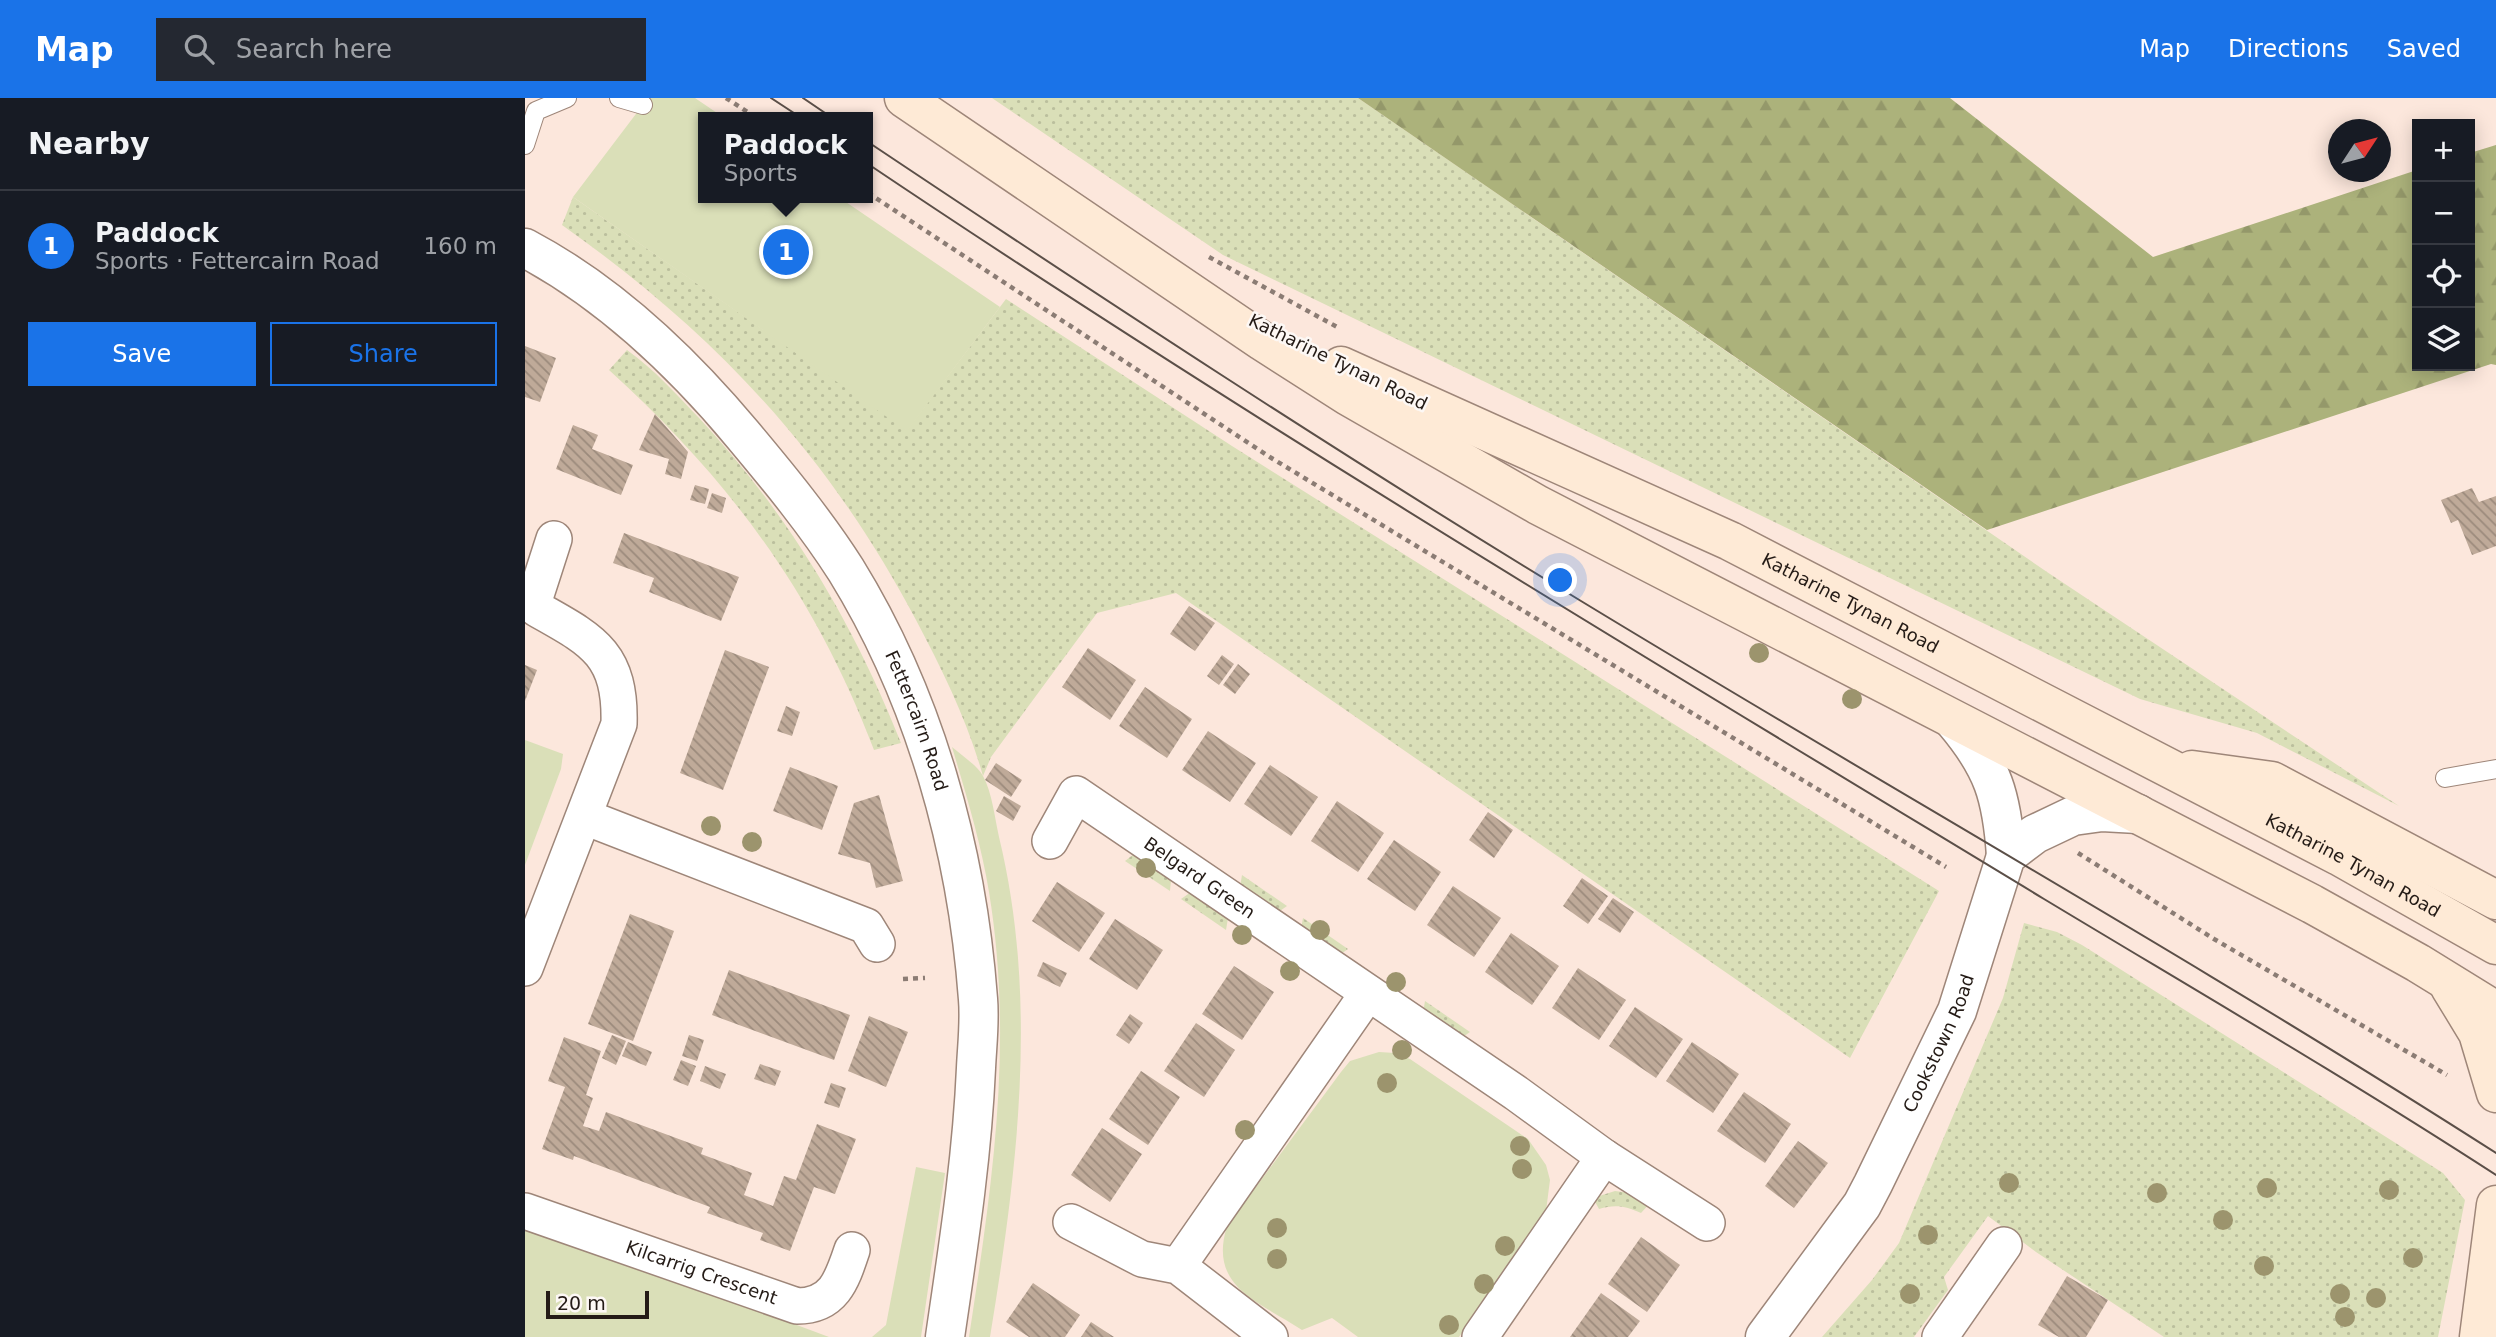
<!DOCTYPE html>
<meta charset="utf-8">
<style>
:root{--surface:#171b24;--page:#242831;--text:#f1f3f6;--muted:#9ea1a6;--line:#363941;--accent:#1a73e8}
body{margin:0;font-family:"DejaVu Sans",sans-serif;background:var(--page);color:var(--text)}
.controls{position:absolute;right:21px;top:21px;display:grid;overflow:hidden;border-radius:0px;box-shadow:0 4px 18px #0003}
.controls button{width:63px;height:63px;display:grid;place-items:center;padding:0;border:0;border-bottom:2px solid var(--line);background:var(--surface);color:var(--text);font:35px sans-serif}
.compass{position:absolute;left:1803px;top:21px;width:63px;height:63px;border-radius:50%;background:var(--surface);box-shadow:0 4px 18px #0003;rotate:54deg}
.scale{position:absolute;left:21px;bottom:18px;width:103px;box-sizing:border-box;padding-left:7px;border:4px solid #241b16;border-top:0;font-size:19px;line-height:24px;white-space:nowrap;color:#241b16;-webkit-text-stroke:5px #fdf8f5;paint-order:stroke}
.you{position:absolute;left:1036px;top:483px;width:24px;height:24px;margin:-18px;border:5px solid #fff;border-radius:50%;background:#1a73e8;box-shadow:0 0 0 10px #1a73e833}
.badge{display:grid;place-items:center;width:46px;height:46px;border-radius:50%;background:var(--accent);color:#fff;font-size:23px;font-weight:700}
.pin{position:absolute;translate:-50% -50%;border:4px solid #fff;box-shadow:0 2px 7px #0006}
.popup{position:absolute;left:173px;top:14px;width:175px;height:91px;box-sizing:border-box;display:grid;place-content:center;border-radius:0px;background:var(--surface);filter:drop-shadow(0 2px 5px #0005);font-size:23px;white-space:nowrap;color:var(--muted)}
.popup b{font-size:26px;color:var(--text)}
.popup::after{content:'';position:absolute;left:50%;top:100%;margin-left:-14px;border:14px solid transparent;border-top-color:var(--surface)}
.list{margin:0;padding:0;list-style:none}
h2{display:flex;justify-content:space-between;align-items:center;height:91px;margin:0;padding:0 28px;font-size:30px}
h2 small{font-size:23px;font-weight:400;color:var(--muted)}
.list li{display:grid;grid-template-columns:46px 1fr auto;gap:21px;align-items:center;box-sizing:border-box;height:112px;padding:0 28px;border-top:2px solid var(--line)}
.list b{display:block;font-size:26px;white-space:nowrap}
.list p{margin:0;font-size:23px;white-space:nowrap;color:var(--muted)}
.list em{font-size:23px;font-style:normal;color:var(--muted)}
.actions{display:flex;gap:14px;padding:21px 28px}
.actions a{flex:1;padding:16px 0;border:2px solid var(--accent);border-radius:0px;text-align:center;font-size:24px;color:var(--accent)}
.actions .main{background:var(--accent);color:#fff}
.icon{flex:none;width:38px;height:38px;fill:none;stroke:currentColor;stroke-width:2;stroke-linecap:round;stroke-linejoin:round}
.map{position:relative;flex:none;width:1971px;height:1239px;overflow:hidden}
header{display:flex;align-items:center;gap:42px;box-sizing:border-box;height:98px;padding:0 35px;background:var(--accent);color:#fff}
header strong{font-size:33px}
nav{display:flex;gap:38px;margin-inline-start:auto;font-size:24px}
.search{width:490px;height:63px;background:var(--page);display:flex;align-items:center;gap:18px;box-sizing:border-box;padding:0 24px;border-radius:0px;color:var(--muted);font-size:26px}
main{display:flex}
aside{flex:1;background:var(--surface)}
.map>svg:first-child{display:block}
</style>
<header>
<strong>Map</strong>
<div class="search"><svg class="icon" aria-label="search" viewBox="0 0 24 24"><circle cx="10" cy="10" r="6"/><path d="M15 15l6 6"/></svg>Search here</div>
<nav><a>Map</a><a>Directions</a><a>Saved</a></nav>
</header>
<main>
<aside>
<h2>Nearby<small></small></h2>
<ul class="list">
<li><span class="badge">1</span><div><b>Paddock</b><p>Sports · Fettercairn Road</p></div><em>160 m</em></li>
</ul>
<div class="actions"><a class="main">Save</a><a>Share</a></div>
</aside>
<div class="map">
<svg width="1971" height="1239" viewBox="0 0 1971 1239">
<defs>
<pattern id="grass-dots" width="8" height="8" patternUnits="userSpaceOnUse" patternTransform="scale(1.75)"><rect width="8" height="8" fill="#dadfb8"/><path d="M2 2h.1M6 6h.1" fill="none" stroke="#bbbf9d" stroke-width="1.8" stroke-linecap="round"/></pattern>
<pattern id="forest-firs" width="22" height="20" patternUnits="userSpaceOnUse" patternTransform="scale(1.75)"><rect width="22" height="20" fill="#acb27b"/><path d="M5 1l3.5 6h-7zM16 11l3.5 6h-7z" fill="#94986a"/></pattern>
<pattern id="building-back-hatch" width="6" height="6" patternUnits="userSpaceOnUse" patternTransform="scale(1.75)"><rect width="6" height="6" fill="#bfaa99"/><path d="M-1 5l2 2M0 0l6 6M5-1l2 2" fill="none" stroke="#9b8a7c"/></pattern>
</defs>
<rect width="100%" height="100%" fill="#fce7dc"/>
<g fill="url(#grass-dots)">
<path d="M 467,0 L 833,0 L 1522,474 L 1874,708 L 1732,635 L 1615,601 L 698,157 Z"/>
<path d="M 48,99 L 382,332 L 481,201 L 707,348 L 1414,793 L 1325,960 L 651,495 L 572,515 L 466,659 L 458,678 C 442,622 418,573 391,522 C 304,357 190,235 37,127 Z"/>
<path d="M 102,252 C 129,271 152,297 175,321 C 264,417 328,524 376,645 L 349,652 C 290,497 206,383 84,272 Z"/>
<path d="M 609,756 L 646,782 L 645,793 L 600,763 Z"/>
<path d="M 717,777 L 762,808 L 752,815 L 715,789 Z"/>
<path d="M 666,794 L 703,820 L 701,832 L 656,801 Z"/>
<path d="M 778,820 L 823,851 L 813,858 L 776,831 Z"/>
<path d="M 1499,825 L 1532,834 L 1557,847 L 1918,1075 L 1940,1102 L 1913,1239 L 1639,1239 L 1511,1154 L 1463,1118 L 1419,1179 L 1423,1192 L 1389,1239 L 1297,1239 L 1347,1182 L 1374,1145 L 1478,900 Z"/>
<path d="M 900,903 L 945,934 L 935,941 L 898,915 Z"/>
<path d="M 1090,1093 L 1106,1095 L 1126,1104 L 1116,1115 C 1101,1108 1090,1106 1074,1111 L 1068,1100 Z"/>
</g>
<path fill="url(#forest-firs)" d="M 833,0 L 1425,0 L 1628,159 L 1892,72 L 1892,268 L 1945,268 L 1945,55 L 1971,47 L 1971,267 L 1966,266 L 1462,432 Z"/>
<g fill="#dadfb8">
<path d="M 123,0 L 170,0 L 198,19 L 179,19 L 179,100 L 315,100 L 475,209 L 382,333 L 48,99 Z"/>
<path d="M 0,642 L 38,656 L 36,671 L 0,767 Z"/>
<path d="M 427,649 C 436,657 452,667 458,678 C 467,694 470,721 474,739 C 514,904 492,1074 465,1239 L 444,1239 C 467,1088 489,946 464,794 C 456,745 441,696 427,649 Z"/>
<path d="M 854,954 L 870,955 L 885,961 L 1003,1041 L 1021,1067 L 1025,1082 L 1021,1113 L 934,1239 L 833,1239 L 807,1220 L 777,1232 C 733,1203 683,1189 702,1128 L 816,974 L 825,963 Z"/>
<path d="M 391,1069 L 420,1075 L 396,1239 L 347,1239 L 361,1227 Z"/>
<path d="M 0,1125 L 304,1239 L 0,1239 Z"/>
</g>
<g fill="url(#building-back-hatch)">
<path d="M 0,248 L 31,260 L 15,304 L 0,299 Z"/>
<path d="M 130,316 L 163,354 L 156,381 L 140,376 L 144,361 L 114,352 Z"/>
<path d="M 48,327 L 73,337 L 67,351 L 108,367 L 96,397 L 31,371 Z"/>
<path d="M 170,387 L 184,391 L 180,406 L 165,402 Z"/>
<path d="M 1947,390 L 1954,404 L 1971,398 L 1971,448 L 1947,457 L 1933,422 L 1926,425 L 1916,402 Z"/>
<path d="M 187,395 L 201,400 L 197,415 L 182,410 Z"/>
<path d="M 99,435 L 214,479 L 196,523 L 124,494 L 129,480 L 88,465 Z"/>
<path d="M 664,508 L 690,525 L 670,553 L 645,536 Z"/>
<path d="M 563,550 L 611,582 L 585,622 L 537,589 Z"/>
<path d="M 200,552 L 244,569 L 198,692 L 155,675 Z"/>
<path d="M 697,557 L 709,566 L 694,587 L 682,578 Z"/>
<path d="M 713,566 L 725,576 L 710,596 L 698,587 Z"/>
<path d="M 0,567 L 12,572 L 0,603 Z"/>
<path d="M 620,589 L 667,621 L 642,660 L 594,628 Z"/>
<path d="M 261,608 L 275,614 L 267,638 L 252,633 Z"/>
<path d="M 683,633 L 731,665 L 705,704 L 657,672 Z"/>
<path d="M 471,665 L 497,682 L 486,699 L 460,682 Z"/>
<path d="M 745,667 L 793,699 L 766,738 L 719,706 Z"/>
<path d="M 265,669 L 313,688 L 297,732 L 248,713 Z"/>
<path d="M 354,697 L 378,783 L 351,790 L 345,765 L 313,756 L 329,705 Z"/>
<path d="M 479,698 L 496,708 L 488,723 L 471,713 Z"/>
<path d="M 812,703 L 859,735 L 833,774 L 786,743 Z"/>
<path d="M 963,714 L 988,732 L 969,760 L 944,742 Z"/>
<path d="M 869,742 L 916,774 L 890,813 L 842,781 Z"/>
<path d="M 1057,780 L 1083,798 L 1063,826 L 1038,808 Z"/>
<path d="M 532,784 L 580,815 L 554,854 L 507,823 Z"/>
<path d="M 928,788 L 976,820 L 949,859 L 902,827 Z"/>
<path d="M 1088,800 L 1109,814 L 1095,835 L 1073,821 Z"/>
<path d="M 105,816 L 149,833 L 108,943 L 63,926 Z"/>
<path d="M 590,821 L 638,852 L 612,892 L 564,861 Z"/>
<path d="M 986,835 L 1034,868 L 1007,907 L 960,874 Z"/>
<path d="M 518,864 L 542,875 L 535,889 L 512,878 Z"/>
<path d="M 709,868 L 749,894 L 717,942 L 677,916 Z"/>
<path d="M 1053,870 L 1101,902 L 1074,942 L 1027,910 Z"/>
<path d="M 204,872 L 325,917 L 309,962 L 187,917 Z"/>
<path d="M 1110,909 L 1158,941 L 1131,980 L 1084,948 Z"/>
<path d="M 605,916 L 618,925 L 604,946 L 591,937 Z"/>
<path d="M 344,918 L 383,934 L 361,989 L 323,973 Z"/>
<path d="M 671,925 L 710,952 L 679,999 L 639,973 Z"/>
<path d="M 87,937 L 101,943 L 91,967 L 77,960 Z"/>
<path d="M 164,937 L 179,942 L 172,963 L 157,958 Z"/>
<path d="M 39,939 L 76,953 L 61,997 L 68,1000 L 58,1028 L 74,1033 L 81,1014 L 178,1050 L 176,1056 L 227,1075 L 219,1097 L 248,1108 L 259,1078 L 271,1082 L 292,1026 L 331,1041 L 310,1096 L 289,1089 L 265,1153 L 235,1142 L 238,1135 L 182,1115 L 185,1109 L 49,1058 L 48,1062 L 17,1051 L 40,989 L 23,983 Z"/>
<path d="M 103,944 L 127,954 L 121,968 L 97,958 Z"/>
<path d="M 1167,944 L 1214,976 L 1188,1015 L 1141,983 Z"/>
<path d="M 156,962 L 171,968 L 163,988 L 148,982 Z"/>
<path d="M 235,966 L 256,973 L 250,988 L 229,981 Z"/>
<path d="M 180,968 L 201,976 L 195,991 L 175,983 Z"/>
<path d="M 616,973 L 655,999 L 623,1047 L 584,1021 Z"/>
<path d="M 306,985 L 321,990 L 314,1010 L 299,1005 Z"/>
<path d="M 1219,994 L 1266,1026 L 1240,1065 L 1192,1033 Z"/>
<path d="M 577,1030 L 617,1056 L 585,1104 L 546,1077 Z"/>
<path d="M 1273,1043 L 1303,1065 L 1269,1110 L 1240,1088 Z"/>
<path d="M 1116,1139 L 1155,1167 L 1122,1214 L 1083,1186 Z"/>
<path d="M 1542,1178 L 1583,1202 L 1561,1239 L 1534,1239 L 1513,1227 Z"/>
<path d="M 508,1185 L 555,1217 L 540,1239 L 504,1239 L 481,1224 Z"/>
<path d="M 1076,1195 L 1115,1223 L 1103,1239 L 1045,1239 Z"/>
<path d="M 566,1224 L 589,1239 L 556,1239 Z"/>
</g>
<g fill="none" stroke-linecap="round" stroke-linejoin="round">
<g stroke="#9e8679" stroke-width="20">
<g id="service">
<path d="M 94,0 L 118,7"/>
<path d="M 0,47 L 11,13 L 42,0"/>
<path d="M 1920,680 L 1971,671"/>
</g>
</g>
<g stroke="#9e8679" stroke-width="38">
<g id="minor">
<path d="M 60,719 L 341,828 L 352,846"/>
<path id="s1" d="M 525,743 L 551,696 L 991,995 L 1079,1059 L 1182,1125"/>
<path d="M 0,870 L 94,626 C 96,555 67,542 12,511 L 10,500 L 29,441"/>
<path id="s2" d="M 0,1113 L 272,1208 C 309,1208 317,1182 327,1152"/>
<path d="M 546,1124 L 617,1161 L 653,1168 L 745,1239"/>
<path d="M 653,1168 L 843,895"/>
<path d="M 955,1239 L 1079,1059"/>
<path d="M 1415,1239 L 1479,1147"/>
</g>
</g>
<g stroke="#9e8679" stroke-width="41">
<g id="tertiary">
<path id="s3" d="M 0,150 C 85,195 157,264 218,337 C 254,380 291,425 321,472 C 400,600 442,752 453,901 C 455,924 452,948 451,970 C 447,1061 433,1150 420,1239"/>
<path d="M 1429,623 C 1468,669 1477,698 1481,758"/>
<path id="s4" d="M 1240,1239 L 1337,1107 L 1348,1086 L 1432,913 L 1481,758 L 1510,736 L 1548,718 L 1577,714 L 1613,716"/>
</g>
</g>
<g stroke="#9e8679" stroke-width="41">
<g id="secondary">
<path d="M 379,0 L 737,243 L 823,298 L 1013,407 L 1787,806 L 1893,865 L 1971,913"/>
<path id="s5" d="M 816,268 L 1205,443 L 1814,758 L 1971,847"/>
<path d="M 1667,672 L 1747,683 L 1971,802"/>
<path d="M 1925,889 L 1953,935 L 1971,995"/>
<path d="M 1954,1239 L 1971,1107"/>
</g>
</g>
<g stroke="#8b7c74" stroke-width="4.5" stroke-dasharray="5 5" stroke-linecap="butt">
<path d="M 201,0 L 230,19"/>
<path d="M 343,95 L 748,361 L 1421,769"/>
<path d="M 684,159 L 814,230"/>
<path d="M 1553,755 L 1689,841 L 1922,977"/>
<path d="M 378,881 L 400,880"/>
</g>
<use href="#service" stroke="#fff" stroke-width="18"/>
<use href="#minor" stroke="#fff" stroke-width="35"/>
<use href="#tertiary" stroke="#fff" stroke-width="38"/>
<use href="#secondary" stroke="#feead6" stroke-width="38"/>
<g stroke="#5b4f48" stroke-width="2">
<path d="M 246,0 L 275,19"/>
<path d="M 278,0 L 306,19"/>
<path d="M 343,44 C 578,201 814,356 1056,503 C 1360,688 1671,863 1971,1055"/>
<path d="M 343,66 C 727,324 1123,561 1519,801 C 1670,892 1823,981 1971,1077"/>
</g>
</g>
<g fill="#9c946d">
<circle cx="1234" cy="555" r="10"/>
<circle cx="1327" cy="601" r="10"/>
<circle cx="186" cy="728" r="10"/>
<circle cx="227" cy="744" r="10"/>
<circle cx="621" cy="770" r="10"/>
<circle cx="795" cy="832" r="10"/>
<circle cx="717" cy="837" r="10"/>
<circle cx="765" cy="873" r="10"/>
<circle cx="871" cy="884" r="10"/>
<circle cx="877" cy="952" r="10"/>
<circle cx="862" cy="985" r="10"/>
<circle cx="720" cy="1032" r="10"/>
<circle cx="995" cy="1048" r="10"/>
<circle cx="997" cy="1071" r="10"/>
<circle cx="1484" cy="1085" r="10"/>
<circle cx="1742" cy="1090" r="10"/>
<circle cx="1864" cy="1092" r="10"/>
<circle cx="1632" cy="1095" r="10"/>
<circle cx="1698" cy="1122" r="10"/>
<circle cx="752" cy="1130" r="10"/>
<circle cx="1403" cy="1137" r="10"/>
<circle cx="980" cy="1148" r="10"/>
<circle cx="1888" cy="1160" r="10"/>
<circle cx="752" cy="1161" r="10"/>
<circle cx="1739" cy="1168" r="10"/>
<circle cx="959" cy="1186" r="10"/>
<circle cx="1385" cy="1196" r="10"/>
<circle cx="1815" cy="1196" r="10"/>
<circle cx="1851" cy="1200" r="10"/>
<circle cx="1820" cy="1219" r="10"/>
<circle cx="924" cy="1227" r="10"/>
</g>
<g text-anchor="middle" stroke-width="5" stroke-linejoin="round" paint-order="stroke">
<g font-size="18" fill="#241b16" stroke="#fdf8f5">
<text transform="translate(813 264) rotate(26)" y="6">Katharine Tynan Road</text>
<text dy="6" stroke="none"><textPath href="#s5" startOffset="562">Katharine Tynan Road</textPath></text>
<text dy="6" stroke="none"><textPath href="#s3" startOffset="626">Fettercairn Road</textPath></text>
<text dy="6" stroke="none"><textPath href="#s5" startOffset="1129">Katharine Tynan Road</textPath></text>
<text dy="6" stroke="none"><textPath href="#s1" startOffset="203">Belgard Green</textPath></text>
<text dy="6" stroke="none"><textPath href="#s4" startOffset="343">Cookstown Road</textPath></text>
<text dy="6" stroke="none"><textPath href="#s2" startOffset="187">Kilcarrig Crescent</textPath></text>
</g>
</g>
</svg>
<div class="controls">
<button>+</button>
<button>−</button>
<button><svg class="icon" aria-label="locate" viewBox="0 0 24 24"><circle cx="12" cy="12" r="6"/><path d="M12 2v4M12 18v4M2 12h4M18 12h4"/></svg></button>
<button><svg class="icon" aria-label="layers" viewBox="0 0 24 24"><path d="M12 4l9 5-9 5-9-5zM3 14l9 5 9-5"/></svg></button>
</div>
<svg class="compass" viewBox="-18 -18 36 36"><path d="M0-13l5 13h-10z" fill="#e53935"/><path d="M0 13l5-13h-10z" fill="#9ea1a6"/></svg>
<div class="scale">20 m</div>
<div class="you"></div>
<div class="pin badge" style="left:261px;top:154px">1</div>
<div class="popup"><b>Paddock</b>Sports</div>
</div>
</main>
